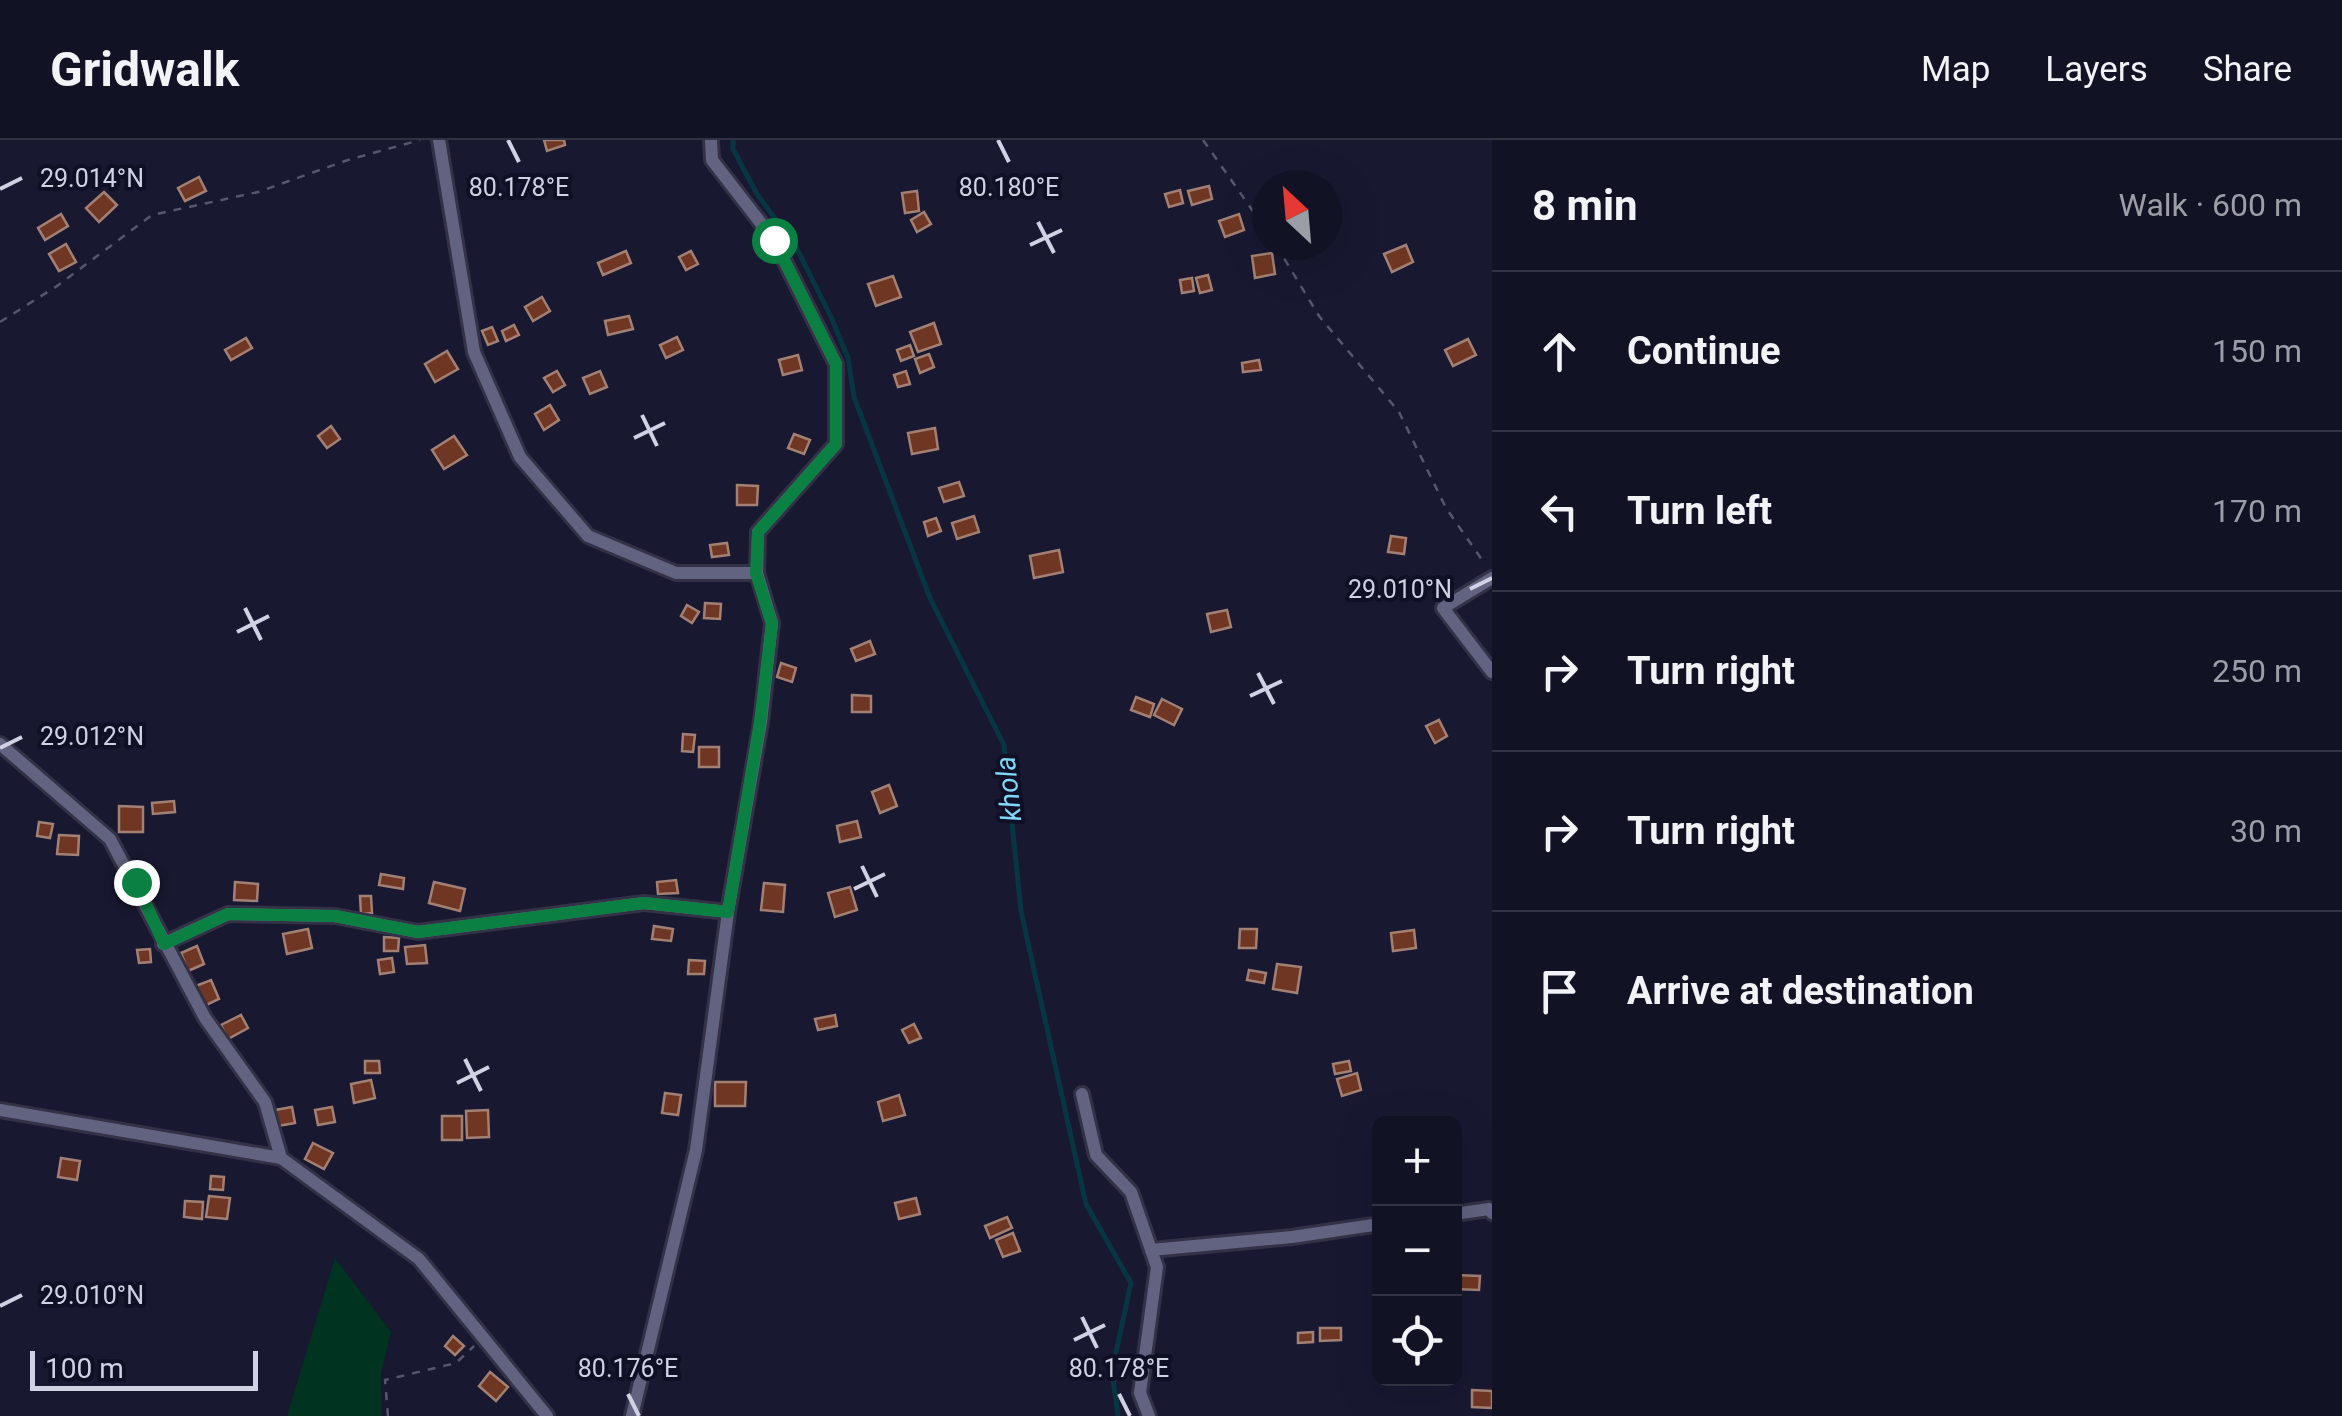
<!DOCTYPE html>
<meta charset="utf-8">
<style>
:root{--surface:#121225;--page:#1b1b2d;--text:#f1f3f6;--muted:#9c9ea7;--line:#313242}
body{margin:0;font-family:Roboto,sans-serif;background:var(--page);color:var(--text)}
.controls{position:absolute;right:30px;bottom:30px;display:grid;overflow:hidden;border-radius:15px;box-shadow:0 10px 40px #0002}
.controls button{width:90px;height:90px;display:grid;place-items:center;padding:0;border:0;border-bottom:2px solid var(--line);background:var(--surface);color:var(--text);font:50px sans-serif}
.compass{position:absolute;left:1252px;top:30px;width:90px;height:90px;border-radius:50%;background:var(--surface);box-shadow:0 10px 40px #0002;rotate:334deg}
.scale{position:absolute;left:30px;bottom:25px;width:228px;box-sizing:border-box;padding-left:10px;border:5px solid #d0d2e3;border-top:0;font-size:28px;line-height:35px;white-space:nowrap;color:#d0d2e3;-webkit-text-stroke:8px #0f0f26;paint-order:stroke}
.stop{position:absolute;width:30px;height:30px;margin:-22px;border:8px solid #0b8043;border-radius:50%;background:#fff}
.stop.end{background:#0b8043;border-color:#fff;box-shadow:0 2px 10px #0008}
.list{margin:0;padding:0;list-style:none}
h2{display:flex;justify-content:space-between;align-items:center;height:130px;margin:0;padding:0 40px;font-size:42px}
h2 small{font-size:32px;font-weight:400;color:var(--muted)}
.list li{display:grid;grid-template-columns:65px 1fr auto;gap:30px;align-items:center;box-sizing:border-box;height:160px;padding:0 40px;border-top:2px solid var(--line)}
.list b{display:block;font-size:38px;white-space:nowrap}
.list em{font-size:32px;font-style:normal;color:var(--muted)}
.icon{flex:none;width:55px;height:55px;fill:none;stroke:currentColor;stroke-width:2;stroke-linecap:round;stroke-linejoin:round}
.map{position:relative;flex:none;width:1492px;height:1276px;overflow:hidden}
header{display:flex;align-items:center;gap:60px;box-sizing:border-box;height:140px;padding:0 50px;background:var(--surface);border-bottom:2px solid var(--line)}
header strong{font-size:48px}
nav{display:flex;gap:55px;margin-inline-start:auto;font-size:35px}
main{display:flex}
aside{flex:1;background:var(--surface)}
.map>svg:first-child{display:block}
</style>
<header>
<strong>Gridwalk</strong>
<nav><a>Map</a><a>Layers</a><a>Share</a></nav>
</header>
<main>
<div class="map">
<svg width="1492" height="1276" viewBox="0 0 1492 1276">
<rect width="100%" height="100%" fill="#181831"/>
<path fill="#013321" d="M 335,1118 L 391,1192 L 381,1233 L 382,1276 L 287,1276 Z"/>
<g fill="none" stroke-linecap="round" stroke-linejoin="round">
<path stroke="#083542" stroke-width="5" d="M 733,0 L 733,9 L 757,54 L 796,107 L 831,177 L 848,218 L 854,257 L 930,458 L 1004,605 L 1021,771 L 1086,1064 L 1131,1143 L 1112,1231 L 1118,1276"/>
</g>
<g fill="#6f3723" stroke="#a38074" stroke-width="2.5">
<path d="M 544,0 L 564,0 L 565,5 L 547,11 Z"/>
<path d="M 199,37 L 206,51 L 185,61 L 178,48 Z"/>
<path d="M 1209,46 L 1212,59 L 1192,65 L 1188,51 Z"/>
<path d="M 1180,50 L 1183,63 L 1169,67 L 1165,54 Z"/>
<path d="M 917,51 L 919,71 L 905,73 L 902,53 Z"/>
<path d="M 104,52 L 117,65 L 99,82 L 86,68 Z"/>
<path d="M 924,72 L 931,84 L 917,92 L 911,80 Z"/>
<path d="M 61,74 L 68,86 L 45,100 L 38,88 Z"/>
<path d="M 1239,74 L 1244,90 L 1225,97 L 1219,81 Z"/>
<path d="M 66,104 L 76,122 L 59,131 L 49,114 Z"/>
<path d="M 1406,105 L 1413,122 L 1392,132 L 1384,114 Z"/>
<path d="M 626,111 L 631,123 L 603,135 L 598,123 Z"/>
<path d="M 691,111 L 698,124 L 686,130 L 679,117 Z"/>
<path d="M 1272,113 L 1275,134 L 1255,138 L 1252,116 Z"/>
<path d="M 1208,135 L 1212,150 L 1200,153 L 1196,138 Z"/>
<path d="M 893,136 L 901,157 L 876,166 L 868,144 Z"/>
<path d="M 1192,138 L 1194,151 L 1182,153 L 1180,140 Z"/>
<path d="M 542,157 L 550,171 L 533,181 L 525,167 Z"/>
<path d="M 629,176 L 633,189 L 608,195 L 605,181 Z"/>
<path d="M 934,183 L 941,204 L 918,212 L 910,192 Z"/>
<path d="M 514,185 L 519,195 L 506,201 L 502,191 Z"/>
<path d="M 492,187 L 498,201 L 488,205 L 482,191 Z"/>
<path d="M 677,197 L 683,210 L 666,218 L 660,205 Z"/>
<path d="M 246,198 L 252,208 L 231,220 L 225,210 Z"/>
<path d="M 1468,199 L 1476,215 L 1453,226 L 1445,210 Z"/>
<path d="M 910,205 L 914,216 L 901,221 L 897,210 Z"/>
<path d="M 447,211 L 458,229 L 435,242 L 425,224 Z"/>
<path d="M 929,214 L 934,227 L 920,233 L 915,219 Z"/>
<path d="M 798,215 L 802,230 L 783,235 L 779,220 Z"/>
<path d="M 1259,220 L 1261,230 L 1243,232 L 1242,223 Z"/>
<path d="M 557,231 L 565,245 L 553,252 L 544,238 Z"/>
<path d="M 600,231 L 607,247 L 590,254 L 583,238 Z"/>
<path d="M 906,231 L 910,244 L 898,247 L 894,235 Z"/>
<path d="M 550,265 L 559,280 L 544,290 L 535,274 Z"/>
<path d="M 331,286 L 340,299 L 327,308 L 318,296 Z"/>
<path d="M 935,288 L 938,309 L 912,314 L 908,293 Z"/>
<path d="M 794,294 L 810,300 L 804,314 L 788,308 Z"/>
<path d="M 454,296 L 467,315 L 444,329 L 432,310 Z"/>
<path d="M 959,342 L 964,356 L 944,362 L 939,348 Z"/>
<path d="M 737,345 L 758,346 L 757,365 L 737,365 Z"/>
<path d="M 974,376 L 979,392 L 957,399 L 952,383 Z"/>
<path d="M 936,378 L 941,391 L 928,396 L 924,382 Z"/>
<path d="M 1391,396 L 1406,398 L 1404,414 L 1388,412 Z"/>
<path d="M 727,403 L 729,415 L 712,417 L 710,405 Z"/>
<path d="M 1059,410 L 1063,432 L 1034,438 L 1030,416 Z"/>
<path d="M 705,463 L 721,464 L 720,479 L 704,478 Z"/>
<path d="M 687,465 L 699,472 L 692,483 L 681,476 Z"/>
<path d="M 1227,470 L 1231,487 L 1211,492 L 1207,474 Z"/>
<path d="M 870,501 L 875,514 L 856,521 L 851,509 Z"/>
<path d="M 781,523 L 796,528 L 792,542 L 777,537 Z"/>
<path d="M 852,555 L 871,556 L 871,572 L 852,572 Z"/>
<path d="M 1136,557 L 1154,564 L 1150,577 L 1131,570 Z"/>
<path d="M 1162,559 L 1182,569 L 1174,585 L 1154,575 Z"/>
<path d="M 1439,580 L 1447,596 L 1435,603 L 1426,586 Z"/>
<path d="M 683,594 L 695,595 L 693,612 L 682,611 Z"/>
<rect x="699" y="607" width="20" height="20"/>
<path d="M 889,645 L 897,666 L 880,673 L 872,652 Z"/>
<path d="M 174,661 L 175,672 L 153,674 L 152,663 Z"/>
<path d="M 119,666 L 143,667 L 143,692 L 119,692 Z"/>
<path d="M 857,681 L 861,697 L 840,702 L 837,686 Z"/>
<path d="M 39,682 L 53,684 L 50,698 L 37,696 Z"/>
<path d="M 59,695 L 79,696 L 78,715 L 57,714 Z"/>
<path d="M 381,734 L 404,738 L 403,749 L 379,745 Z"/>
<path d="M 676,740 L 678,753 L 658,754 L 657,742 Z"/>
<path d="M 235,742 L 258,744 L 257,761 L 234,760 Z"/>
<path d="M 434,742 L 465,749 L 460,771 L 429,763 Z"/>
<path d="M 764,743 L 785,745 L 783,772 L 761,770 Z"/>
<path d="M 850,747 L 857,770 L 835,777 L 828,753 Z"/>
<path d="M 360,756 L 371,756 L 372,773 L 361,774 Z"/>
<path d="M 654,786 L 673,789 L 671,801 L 652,799 Z"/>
<path d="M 308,789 L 312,808 L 287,814 L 283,794 Z"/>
<path d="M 1240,789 L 1257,789 L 1256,808 L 1239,808 Z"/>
<path d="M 1414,790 L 1416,808 L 1393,811 L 1391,793 Z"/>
<path d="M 384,797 L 399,798 L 398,811 L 384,811 Z"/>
<path d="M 425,805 L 427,823 L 407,824 L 405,807 Z"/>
<path d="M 197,806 L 204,824 L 188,831 L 181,813 Z"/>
<path d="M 150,809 L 151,822 L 139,823 L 137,810 Z"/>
<path d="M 392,818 L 394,832 L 380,834 L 378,820 Z"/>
<path d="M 689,820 L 705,821 L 704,834 L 688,834 Z"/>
<path d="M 1277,824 L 1301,827 L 1297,853 L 1273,849 Z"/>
<path d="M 1249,830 L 1266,833 L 1264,843 L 1247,840 Z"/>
<path d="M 211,840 L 219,859 L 202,867 L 193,847 Z"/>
<path d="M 241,875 L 248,888 L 228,899 L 221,885 Z"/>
<path d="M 835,875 L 837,886 L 818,890 L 815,879 Z"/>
<path d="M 914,884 L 921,898 L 909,903 L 902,890 Z"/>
<path d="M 365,921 L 379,921 L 380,933 L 365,933 Z"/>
<path d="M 1349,921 L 1351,931 L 1335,934 L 1333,924 Z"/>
<path d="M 1357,933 L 1361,950 L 1342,956 L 1337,939 Z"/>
<path d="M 371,940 L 375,958 L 354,963 L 351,944 Z"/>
<path d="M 715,942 L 746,942 L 745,966 L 715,966 Z"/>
<path d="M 665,953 L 681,955 L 678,975 L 662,973 Z"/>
<path d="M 899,955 L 905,975 L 883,981 L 878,962 Z"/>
<path d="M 292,967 L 295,983 L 278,986 L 275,970 Z"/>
<path d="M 332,967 L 335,982 L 318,985 L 315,970 Z"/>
<path d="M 488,970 L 489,997 L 467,998 L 466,971 Z"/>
<rect x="442" y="976" width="20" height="24"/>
<path d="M 313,1003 L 333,1013 L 324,1029 L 305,1019 Z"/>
<path d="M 61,1018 L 80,1021 L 77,1040 L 58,1037 Z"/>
<path d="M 211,1036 L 224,1037 L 223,1050 L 210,1049 Z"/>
<path d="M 209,1056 L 230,1058 L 227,1079 L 206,1077 Z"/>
<path d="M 916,1058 L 920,1074 L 899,1079 L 895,1063 Z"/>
<path d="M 185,1061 L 203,1062 L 202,1079 L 184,1077 Z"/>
<path d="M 1007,1077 L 1012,1088 L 990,1098 L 985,1086 Z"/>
<path d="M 1013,1093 L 1020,1111 L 1003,1117 L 996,1100 Z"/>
<path d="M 1455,1135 L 1480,1136 L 1479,1150 L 1455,1149 Z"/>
<path d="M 1320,1188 L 1341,1188 L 1341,1200 L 1320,1201 Z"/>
<path d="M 1313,1192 L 1313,1202 L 1298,1203 L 1298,1193 Z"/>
<path d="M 453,1196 L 464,1206 L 455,1215 L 445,1206 Z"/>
<path d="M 490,1232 L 508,1247 L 496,1261 L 479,1246 Z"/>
<path d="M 1472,1250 L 1492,1251 L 1492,1268 L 1472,1267 Z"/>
</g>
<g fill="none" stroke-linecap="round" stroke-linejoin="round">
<g stroke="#323145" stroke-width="18">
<g id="minor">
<path d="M 439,0 L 474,212 L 520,317 L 588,396 L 676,433 L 757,433"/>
<path d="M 1492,438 L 1443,468 L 1492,532"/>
<path d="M 0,604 L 110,699 L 205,878 L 265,962 L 281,1018"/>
<path d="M 163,804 L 228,774 L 335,776 L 418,792 L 644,763 L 728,772"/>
<path d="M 1082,954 L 1096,1015 L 1131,1052 L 1157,1127 L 1140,1253 L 1149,1276"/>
<path d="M 0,970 L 281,1018 L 419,1119 L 547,1276"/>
<path d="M 1454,1074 L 1489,1069 L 1492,1073"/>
<path d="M 1151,1110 L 1292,1097 L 1380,1084"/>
<path d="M 632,1276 L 696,1010 L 728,772 L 761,582 L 772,483 L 757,433 L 758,392 L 836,304 L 836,224 L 774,100 L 712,20 L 711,0"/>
</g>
</g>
<g stroke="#56566d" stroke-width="2.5" stroke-dasharray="8 8" stroke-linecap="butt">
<path d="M 1203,0 L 1267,91"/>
<path d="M 1276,105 L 1319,176 L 1399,272 L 1446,368 L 1485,424"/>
<path d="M 0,182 L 57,146 L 152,75 L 258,52 L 348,20 L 420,0"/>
<path d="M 388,1276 L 385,1240 L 456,1223 L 474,1206"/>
</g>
<use href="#minor" stroke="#616380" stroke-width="12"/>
</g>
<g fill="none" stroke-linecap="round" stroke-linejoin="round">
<path stroke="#0b8043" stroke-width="12" d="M 136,742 L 164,804 L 228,774 L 335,776 L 418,792 L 644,763 L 728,772 L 760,582 L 772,484 L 756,433 L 758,392 L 836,304 L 836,224 L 774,100"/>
</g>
<path fill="none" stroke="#d0d2e3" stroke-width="4" d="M 508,0 L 519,22M 998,0 L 1009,22M 0,49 L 22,38M 1038,82 L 1054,113M 1030,105 L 1062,90M 642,275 L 657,306M 634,298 L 665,283M 1470,449 L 1492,438M 245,468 L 261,500M 237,492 L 269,476M 1258,533 L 1274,564M 1250,556 L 1282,541M 0,608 L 22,597M 862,726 L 877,757M 854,749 L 885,734M 465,919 L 481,951M 457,943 L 489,927M 0,1166 L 22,1155M 1082,1177 L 1097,1208M 1074,1200 L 1105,1185M 628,1254 L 639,1276M 1119,1254 L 1130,1276"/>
<g text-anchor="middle" stroke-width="8" stroke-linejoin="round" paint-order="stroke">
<g font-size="28" font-style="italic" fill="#81d7f5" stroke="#0f0f26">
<text transform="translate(1008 649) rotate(-96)" y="10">khola</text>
</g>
</g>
<g font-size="25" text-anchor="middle" fill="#d0d2e3" stroke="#0f0f26" stroke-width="8" stroke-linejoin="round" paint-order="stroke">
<text x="92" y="47">29.014°N</text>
<text x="519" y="56">80.178°E</text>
<text x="1009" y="56">80.180°E</text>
<text x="1400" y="458">29.010°N</text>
<text x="92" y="605">29.012°N</text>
<text x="92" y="1164">29.010°N</text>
<text x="628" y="1237">80.176°E</text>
<text x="1119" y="1237">80.178°E</text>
</g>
</svg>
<div class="controls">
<button>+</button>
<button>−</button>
<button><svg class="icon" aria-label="locate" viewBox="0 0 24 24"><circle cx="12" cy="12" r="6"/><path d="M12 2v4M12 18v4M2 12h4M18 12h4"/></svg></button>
</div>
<svg class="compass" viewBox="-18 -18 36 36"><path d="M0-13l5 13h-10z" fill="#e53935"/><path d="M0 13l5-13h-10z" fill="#9c9ea7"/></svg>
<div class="scale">100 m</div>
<div class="stop" style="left:774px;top:100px"></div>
<div class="stop end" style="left:136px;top:742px"></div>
</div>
<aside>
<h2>8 min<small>Walk · 600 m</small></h2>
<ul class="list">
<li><svg class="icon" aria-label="ahead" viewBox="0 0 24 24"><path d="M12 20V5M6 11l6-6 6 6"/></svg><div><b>Continue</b></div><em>150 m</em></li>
<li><svg class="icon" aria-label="left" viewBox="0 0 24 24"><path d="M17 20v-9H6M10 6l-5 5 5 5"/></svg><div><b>Turn left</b></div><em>170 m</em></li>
<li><svg class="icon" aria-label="right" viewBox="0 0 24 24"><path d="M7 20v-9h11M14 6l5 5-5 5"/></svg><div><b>Turn right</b></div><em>250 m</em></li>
<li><svg class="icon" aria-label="right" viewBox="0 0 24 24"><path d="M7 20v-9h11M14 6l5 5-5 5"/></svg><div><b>Turn right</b></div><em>30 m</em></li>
<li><svg class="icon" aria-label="arrive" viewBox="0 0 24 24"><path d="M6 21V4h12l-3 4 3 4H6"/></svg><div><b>Arrive at destination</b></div></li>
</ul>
</aside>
</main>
